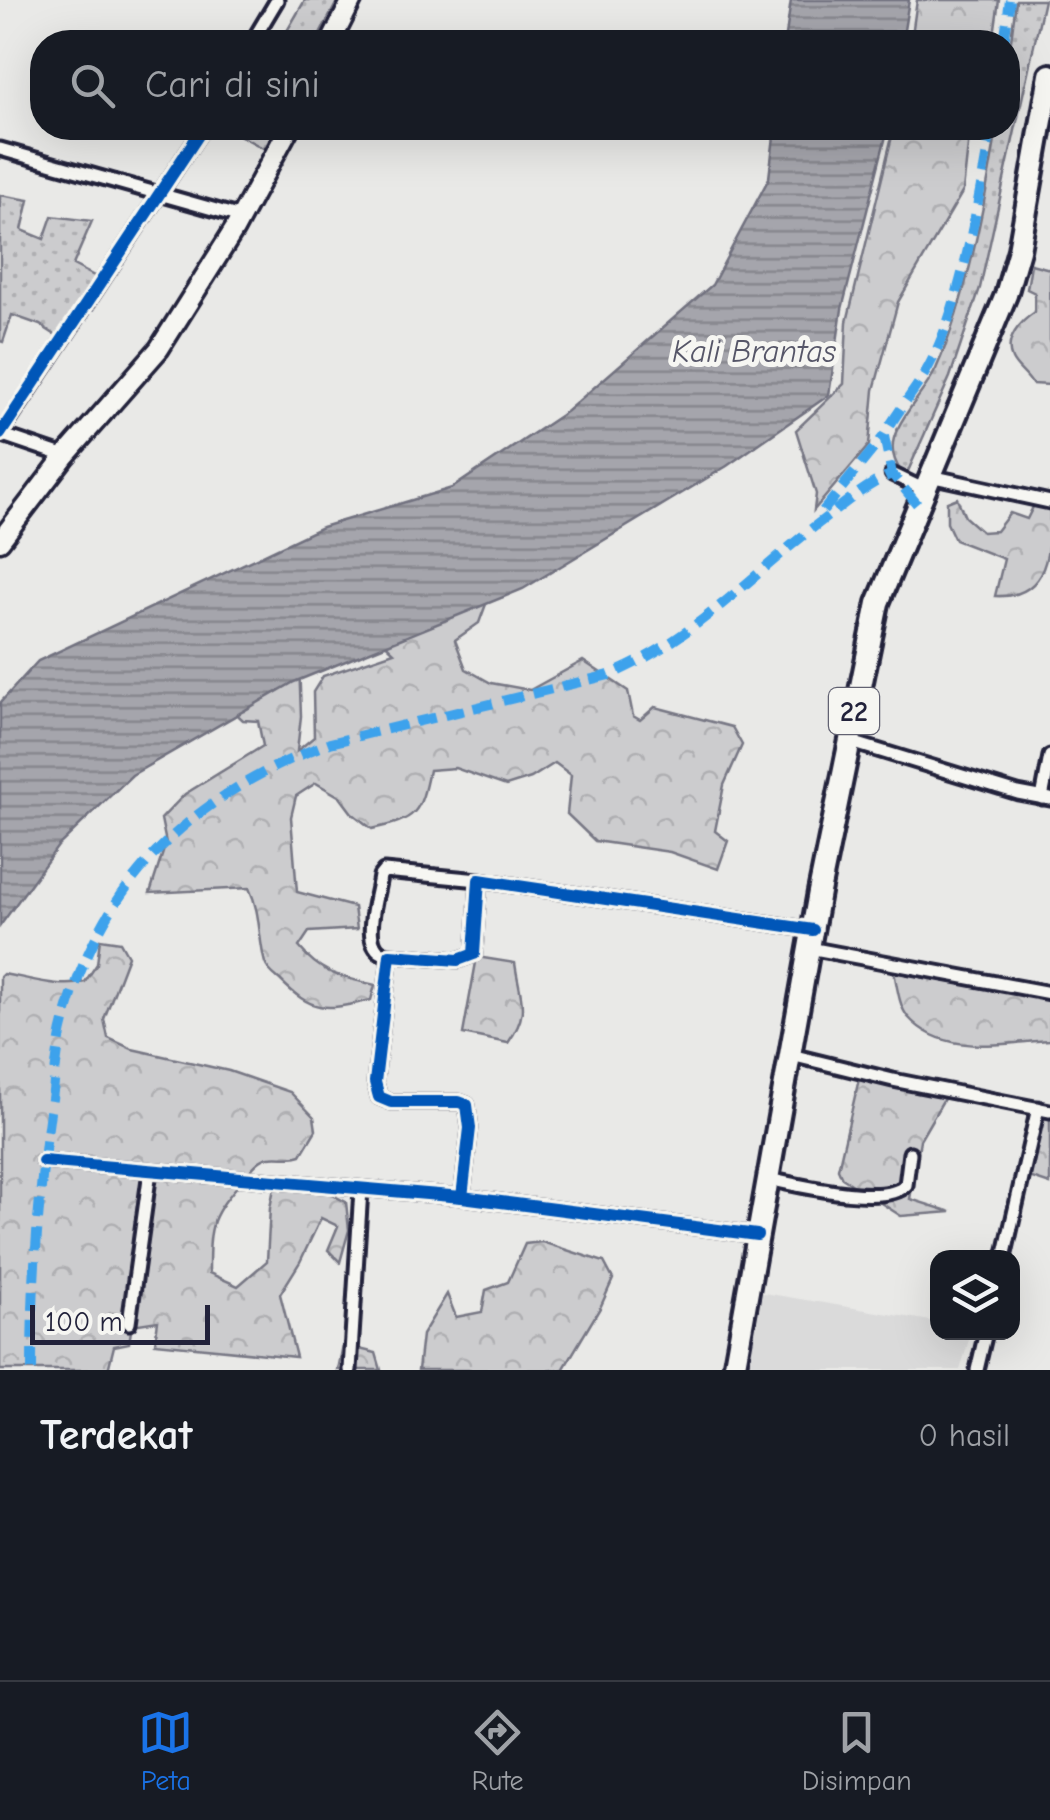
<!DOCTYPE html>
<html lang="id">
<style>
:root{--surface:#171b24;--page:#242831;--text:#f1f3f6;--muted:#9ea1a6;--line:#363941;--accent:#1a73e8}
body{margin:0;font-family:"Comic Neue",sans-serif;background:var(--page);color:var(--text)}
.controls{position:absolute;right:30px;bottom:30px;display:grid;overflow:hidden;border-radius:20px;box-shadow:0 10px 40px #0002}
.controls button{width:90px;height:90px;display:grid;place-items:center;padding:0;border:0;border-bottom:2px solid var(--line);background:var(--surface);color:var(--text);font:50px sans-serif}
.scale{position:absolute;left:30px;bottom:25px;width:180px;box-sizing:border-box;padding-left:10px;border:5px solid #22223b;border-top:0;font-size:28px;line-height:35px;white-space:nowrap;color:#22223b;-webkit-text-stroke:8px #f6f6f2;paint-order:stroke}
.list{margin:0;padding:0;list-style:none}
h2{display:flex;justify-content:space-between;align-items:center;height:130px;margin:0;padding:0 40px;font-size:42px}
h2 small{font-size:32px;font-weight:400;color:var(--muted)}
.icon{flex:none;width:55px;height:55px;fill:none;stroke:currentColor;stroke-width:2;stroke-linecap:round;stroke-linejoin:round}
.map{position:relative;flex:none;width:1050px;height:1370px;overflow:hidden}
.search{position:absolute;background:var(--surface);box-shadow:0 10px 40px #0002;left:30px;right:30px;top:30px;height:110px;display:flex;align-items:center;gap:25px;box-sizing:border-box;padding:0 35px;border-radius:40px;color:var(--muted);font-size:38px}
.sheet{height:310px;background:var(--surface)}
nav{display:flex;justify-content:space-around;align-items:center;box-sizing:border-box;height:140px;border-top:2px solid var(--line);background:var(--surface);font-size:28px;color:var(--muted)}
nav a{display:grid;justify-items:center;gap:5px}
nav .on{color:var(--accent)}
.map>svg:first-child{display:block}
</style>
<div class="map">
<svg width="1050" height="1370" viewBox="0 0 1050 1370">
<defs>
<pattern id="grass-dots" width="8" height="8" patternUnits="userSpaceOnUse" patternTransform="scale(2.5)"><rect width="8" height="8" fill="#ccccce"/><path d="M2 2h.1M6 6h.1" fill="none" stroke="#afafb2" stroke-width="1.8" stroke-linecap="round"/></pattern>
<pattern id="forest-crowns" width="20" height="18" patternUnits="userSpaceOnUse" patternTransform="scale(2.5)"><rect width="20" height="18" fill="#ccccce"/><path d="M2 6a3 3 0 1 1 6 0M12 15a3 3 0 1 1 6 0" fill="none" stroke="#afafb2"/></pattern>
<pattern id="water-rules" width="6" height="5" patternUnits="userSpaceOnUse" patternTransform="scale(2.5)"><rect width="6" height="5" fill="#a5a5ac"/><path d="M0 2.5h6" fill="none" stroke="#86868d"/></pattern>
</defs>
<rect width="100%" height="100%" fill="#e9e9e7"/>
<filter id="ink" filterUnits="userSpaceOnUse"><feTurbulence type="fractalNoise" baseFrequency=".01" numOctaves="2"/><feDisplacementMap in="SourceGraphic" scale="20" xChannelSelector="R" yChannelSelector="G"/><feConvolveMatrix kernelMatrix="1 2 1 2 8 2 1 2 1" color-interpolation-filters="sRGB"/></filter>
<g filter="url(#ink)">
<path fill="#dadada" d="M 758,1292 L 937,1322 L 938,1332 L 971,1333 L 960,1370 L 743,1370 Z"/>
<g fill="url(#grass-dots)" stroke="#777784" stroke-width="2.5">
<path d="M 305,0 L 338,0 L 316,42 L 300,42 L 284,36 Z"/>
<path d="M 1016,0 L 1044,0 L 980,288 L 950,377 L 905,478 C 893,461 888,447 898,428 C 908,407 926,390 936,369 C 967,299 985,203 997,128 L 1008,128 L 1008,65 Z"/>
<path d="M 226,128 L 275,128 L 265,149 Z"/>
<path d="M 0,195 L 29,200 L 22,230 L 44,239 L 52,216 L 92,221 L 73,265 L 96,277 L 57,336 L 40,325 L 12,315 L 3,342 L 0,341 Z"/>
</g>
<g fill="url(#forest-crowns)" stroke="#777784" stroke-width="2.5">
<path d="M 917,0 L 999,0 L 993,42 L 911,42 Z"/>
<path d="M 894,128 L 970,128 L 963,191 L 898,302 L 874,390 L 869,445 L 814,510 L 816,494 L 796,430 L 844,384 L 847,322 Z"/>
<path d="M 1031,264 L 1050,269 L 1050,385 L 1032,384 C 1027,375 1016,368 1012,359 C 1003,340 1021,321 1035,312 L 1035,293 L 1027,289 Z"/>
<path d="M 957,498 L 965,517 L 982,532 L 996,531 L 1010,513 L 1027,519 L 1034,505 L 1050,503 C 1050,550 1050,599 995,596 L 1004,559 L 955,540 L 947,523 L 947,502 Z"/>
<path d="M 489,596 L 479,623 L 455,640 L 466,669 L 491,683 L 530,690 L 583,661 L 628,691 L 633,716 L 640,720 L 655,707 L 732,727 L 742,745 L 724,785 L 715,831 L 728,841 L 718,869 L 670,852 L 595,841 L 567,814 L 571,775 L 555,763 L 531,778 L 506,786 L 455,768 L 429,770 C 420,814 417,819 372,829 L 352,813 L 340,797 L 316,783 L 296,796 L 291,817 L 297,892 L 354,907 L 357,929 L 309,932 L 299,947 C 322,975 342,977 375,985 L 371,1000 C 326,1010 314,1014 280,980 C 274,975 267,970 265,963 C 258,937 261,913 249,888 L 150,893 L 166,843 L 161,819 L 185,794 L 263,746 L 258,721 L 243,720 L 224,702 L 299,662 L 301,716 L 297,751 L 314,737 L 313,692 L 323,676 L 394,652 L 371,630 Z"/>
<path d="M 100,939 L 120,942 L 128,956 L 104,1019 L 108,1038 L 132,1049 L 229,1071 L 290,1092 L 314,1117 L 316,1130 L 301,1155 C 289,1159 280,1155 269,1157 C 258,1159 251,1170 244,1178 C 211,1217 209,1221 209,1273 L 238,1286 L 267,1261 L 270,1208 L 275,1183 L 321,1189 L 346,1202 L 349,1230 L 340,1262 L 328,1250 L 338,1226 L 321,1218 L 300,1262 L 280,1294 L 296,1357 L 155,1343 L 158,1321 L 132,1325 L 129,1343 L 114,1346 L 108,1370 L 0,1370 L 0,977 L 3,974 C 30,978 59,989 85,982 L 97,964 Z"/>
<path d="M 477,957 L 515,963 C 520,999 531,1011 508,1043 L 463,1034 Z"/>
<path d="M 894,972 L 1050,1000 L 1050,1040 C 1002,1043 944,1057 908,1017 C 899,1007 897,985 894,972 Z"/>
<path d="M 859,1079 L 945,1097 L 920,1140 L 910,1199 L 951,1212 L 901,1216 L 842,1178 L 838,1169 Z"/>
<path d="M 1043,1117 L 1050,1119 L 1050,1184 L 1029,1177 Z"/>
<path d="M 542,1242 L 604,1262 L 613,1279 L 600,1308 L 563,1370 L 418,1370 L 422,1335 L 447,1294 L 456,1317 L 482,1312 L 486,1290 L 508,1282 L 525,1244 Z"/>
<path d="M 343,1345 L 376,1353 L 381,1370 L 338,1370 Z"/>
</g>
<g fill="url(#water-rules)" stroke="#71717f" stroke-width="2.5">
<path d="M 791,0 L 909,0 L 902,42 L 785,42 Z"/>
<path d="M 775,128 L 888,128 L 842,309 L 829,395 L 727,466 L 523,589 L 294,682 L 132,775 L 58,846 L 0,926 L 0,703 L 38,661 L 322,527 L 452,488 L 567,411 L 712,285 L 769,178 Z"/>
</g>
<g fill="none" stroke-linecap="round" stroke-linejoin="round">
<g stroke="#22223b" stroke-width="19">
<g id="minor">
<path d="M 252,42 L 277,0"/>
<path d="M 0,149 L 241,217"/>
<path d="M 0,434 L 65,456"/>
<path d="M 0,435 L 203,128"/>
<path d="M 892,474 L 923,489"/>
<path d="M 930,476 L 1050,502"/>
<path d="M 848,741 L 1018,793 L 1050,799"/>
<path d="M 1042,798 L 1050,756"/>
<path d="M 809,948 L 1050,993"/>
<path d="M 390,955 C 357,952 377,899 380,876 L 384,871 L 479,880"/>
<path d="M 791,1055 L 893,1080 L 1050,1111"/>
<path d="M 43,1161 L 462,1197 L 757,1235"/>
<path d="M 768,1179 C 797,1185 885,1207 906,1185 L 910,1153"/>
<path d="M 462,1197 L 470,1128 L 467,1105 L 459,1102 L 391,1102 L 379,1097 L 375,1082 L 390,955 L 458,960 L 474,954 L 479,880 L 813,930"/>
<path d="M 1004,1258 L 1038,1108"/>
<path d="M 129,1323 L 150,1171"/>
<path d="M 350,1370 L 361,1189"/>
<path d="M 977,1370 L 986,1332"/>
</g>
</g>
<g stroke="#22223b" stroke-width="25">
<g id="secondary">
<path d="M 331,42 L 352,0"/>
<path d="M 0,541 L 65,456 L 159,349 L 234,230 L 289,128"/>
</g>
</g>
<g stroke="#22223b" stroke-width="28">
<path id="trunk" d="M 734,1370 L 819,892 L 878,603 L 1006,295 L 1019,250 L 1050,75"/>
</g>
<use href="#minor" stroke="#f6f6f2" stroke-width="11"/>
<use href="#secondary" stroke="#f6f6f2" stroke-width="18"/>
<use href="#trunk" stroke="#f6f6f2" stroke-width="20"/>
<g stroke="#3ea2ec" stroke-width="10" stroke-dasharray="20 10" stroke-linecap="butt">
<path d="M 1004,42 L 1010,0"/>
<path d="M 917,504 L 892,474 L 884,436 C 898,409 920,386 933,358 C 962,299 980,194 991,128"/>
<path d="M 823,511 L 884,436"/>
<path d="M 32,1370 C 32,1283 38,1198 50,1112 C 55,1083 56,1051 64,1022 C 102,879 194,794 330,743 L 609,675 C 695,640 755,571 828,516 C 848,501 868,484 892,474"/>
</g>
<g stroke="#f6f6f2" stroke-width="19">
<g id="cycleway">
<path d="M 0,434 L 203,128"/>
<path d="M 43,1161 L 462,1197 L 757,1235"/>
<path d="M 462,1197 L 470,1128 L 467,1105 L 459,1102 L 391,1102 L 379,1097 L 375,1082 L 390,955 L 458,960 L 474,954 L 479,880 L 813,930"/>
</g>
</g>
<use href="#cycleway" stroke="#0057b8" stroke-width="12"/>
</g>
</g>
<g text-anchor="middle" stroke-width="10" stroke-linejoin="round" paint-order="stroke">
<rect fill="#f6f6f2" stroke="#626272" stroke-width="2.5" x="829" y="688" width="50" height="46" rx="8"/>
<g font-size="28" font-weight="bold" fill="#22223b">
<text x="854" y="721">22</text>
</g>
<g font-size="32" font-style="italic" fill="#565668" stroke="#f6f6f2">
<text x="754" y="362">Kali Brantas</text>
</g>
</g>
</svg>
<div class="controls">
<button><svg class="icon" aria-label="layers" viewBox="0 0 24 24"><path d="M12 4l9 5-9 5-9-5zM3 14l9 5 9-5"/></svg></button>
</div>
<div class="scale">100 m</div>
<div class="search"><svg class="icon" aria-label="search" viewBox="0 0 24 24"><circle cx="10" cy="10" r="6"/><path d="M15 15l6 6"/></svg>Cari di sini</div>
</div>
<section class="sheet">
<h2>Terdekat<small>0 hasil</small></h2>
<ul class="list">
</ul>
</section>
<nav>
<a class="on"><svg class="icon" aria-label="map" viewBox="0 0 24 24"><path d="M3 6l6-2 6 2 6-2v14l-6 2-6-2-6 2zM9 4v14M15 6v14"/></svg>Peta</a>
<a><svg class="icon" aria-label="directions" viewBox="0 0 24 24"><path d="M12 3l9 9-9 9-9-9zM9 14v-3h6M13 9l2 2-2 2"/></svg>Rute</a>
<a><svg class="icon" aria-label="saved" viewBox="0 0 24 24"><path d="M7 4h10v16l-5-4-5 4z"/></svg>Disimpan</a>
</nav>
